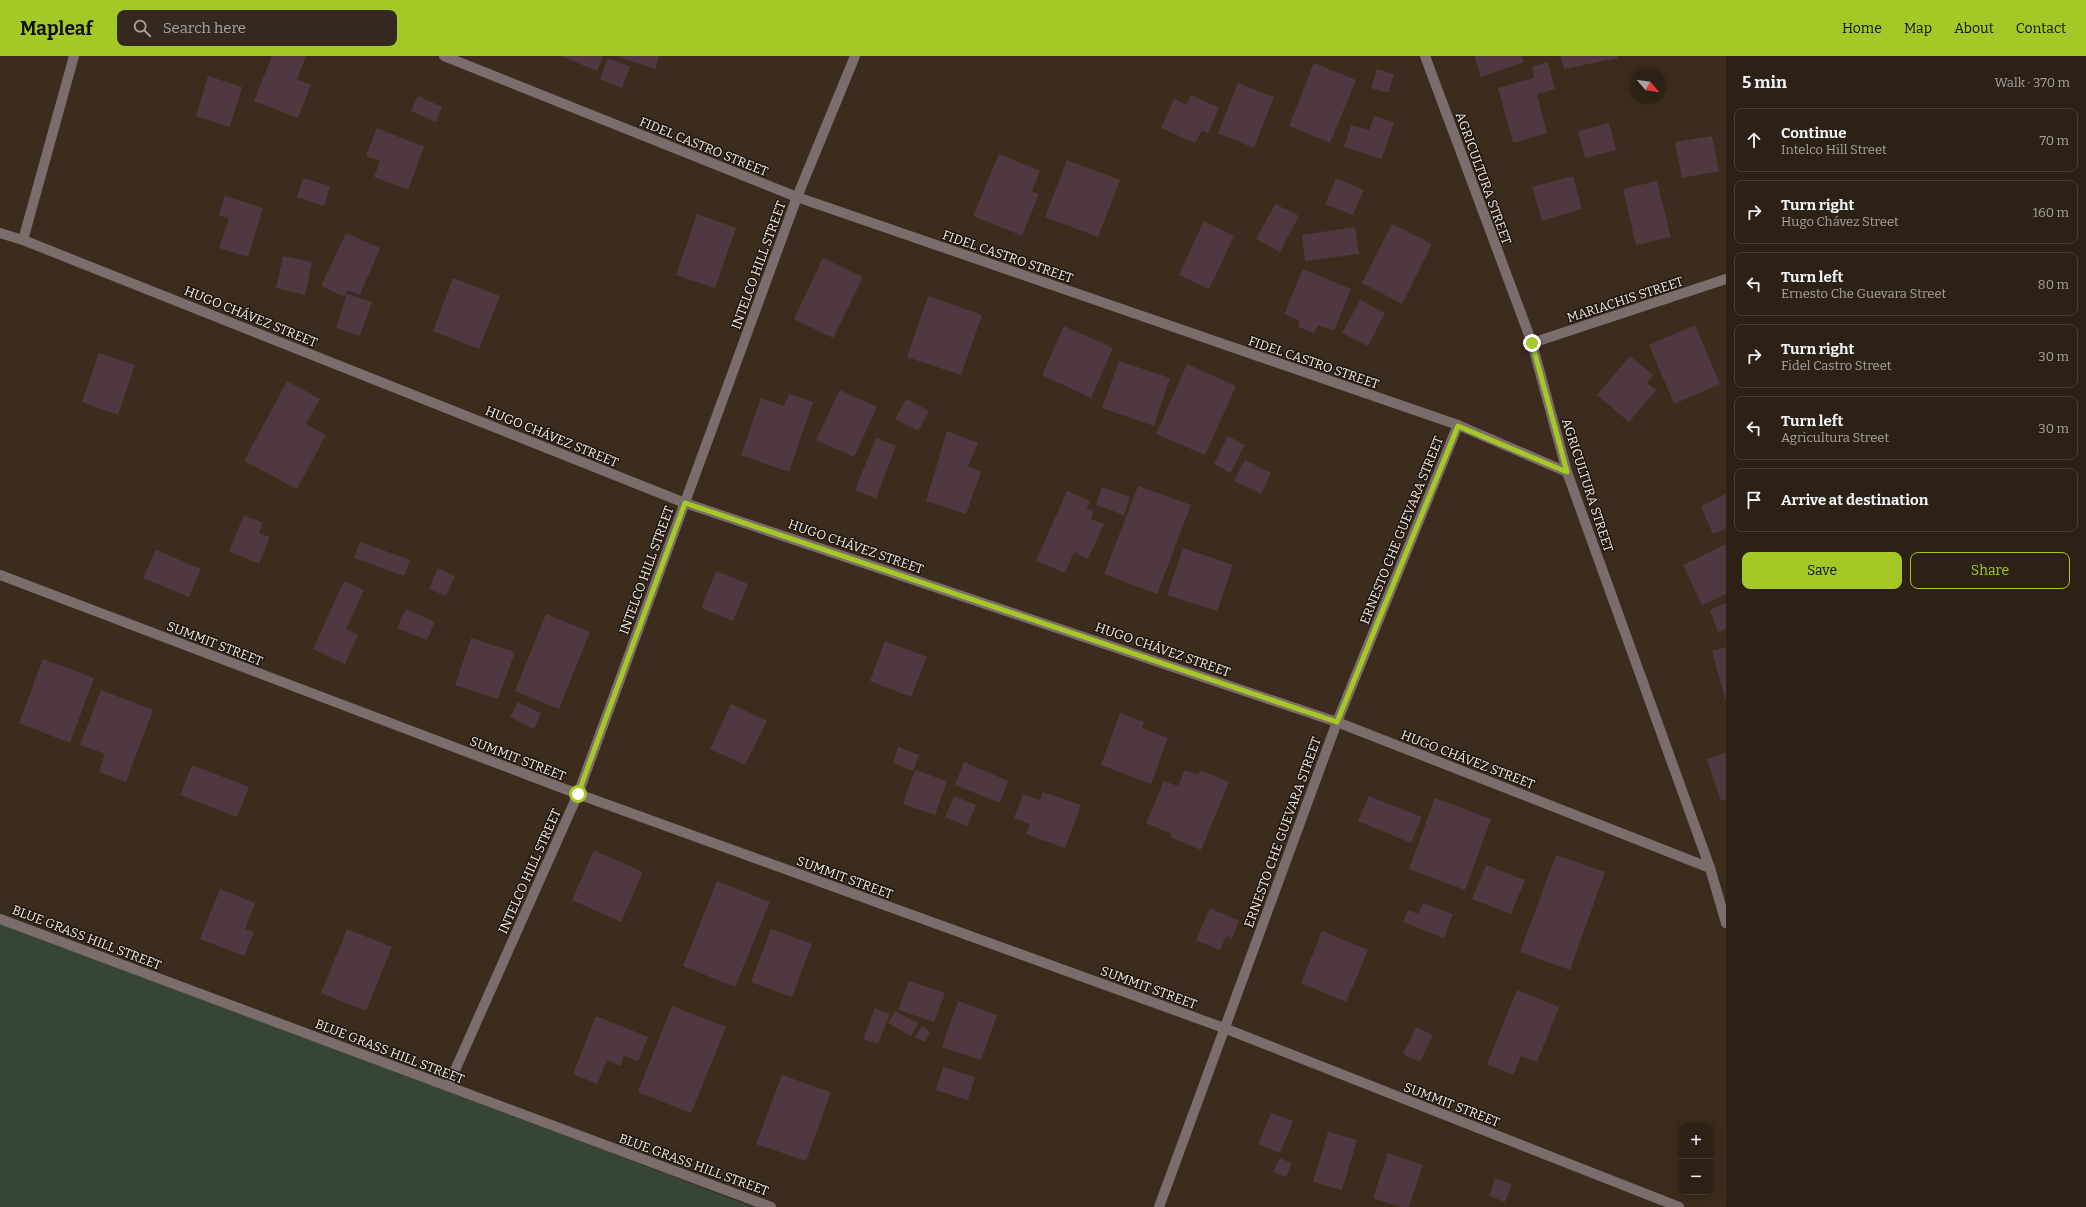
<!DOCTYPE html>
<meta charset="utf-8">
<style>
:root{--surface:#2d2116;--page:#35291f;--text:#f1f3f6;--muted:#a7a3a1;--line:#483e35;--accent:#a4c825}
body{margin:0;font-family:Bitter,serif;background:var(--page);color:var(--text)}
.controls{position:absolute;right:12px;bottom:12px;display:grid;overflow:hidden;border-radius:8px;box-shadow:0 2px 10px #0003}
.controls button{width:36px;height:36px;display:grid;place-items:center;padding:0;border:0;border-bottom:1px solid var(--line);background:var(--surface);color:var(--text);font:20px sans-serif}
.compass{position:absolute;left:1630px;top:12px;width:36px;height:36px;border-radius:50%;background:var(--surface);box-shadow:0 2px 10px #0003;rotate:119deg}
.stop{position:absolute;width:12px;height:12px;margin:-9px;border:3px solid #a4c825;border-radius:50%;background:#fff}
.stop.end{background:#a4c825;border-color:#fff;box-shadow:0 1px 4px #0008}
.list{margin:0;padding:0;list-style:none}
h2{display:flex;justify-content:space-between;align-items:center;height:52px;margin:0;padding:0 16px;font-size:17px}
h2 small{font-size:13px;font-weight:400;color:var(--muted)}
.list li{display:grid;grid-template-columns:26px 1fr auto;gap:12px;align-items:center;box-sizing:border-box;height:64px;margin:0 8px 8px;padding:0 8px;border:1px solid var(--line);border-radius:8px}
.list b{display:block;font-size:15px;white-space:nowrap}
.list p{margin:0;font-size:13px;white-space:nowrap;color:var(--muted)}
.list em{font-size:13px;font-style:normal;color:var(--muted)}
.actions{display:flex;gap:8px;padding:12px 16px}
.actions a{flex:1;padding:9px 0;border:1px solid var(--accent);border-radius:8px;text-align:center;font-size:14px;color:var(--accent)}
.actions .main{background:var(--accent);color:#111}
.icon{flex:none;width:22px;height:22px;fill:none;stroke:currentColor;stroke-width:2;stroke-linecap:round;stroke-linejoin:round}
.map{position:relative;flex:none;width:1726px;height:1151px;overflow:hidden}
header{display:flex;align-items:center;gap:24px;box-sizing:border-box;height:56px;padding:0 20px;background:var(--accent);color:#111}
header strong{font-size:19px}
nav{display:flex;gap:22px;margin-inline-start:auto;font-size:14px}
.search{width:280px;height:36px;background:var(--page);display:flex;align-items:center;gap:10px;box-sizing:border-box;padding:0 14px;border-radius:8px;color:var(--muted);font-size:15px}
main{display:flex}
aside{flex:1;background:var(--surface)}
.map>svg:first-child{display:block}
</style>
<header>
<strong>Mapleaf</strong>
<div class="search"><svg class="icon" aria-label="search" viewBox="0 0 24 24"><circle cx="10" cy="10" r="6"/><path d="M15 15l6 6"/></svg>Search here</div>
<nav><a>Home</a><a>Map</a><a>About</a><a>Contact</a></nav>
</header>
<main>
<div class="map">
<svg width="1726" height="1151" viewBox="0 0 1726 1151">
<rect width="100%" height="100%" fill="#3c2c1d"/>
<path fill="#364535" d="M 0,864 L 753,1151 L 0,1151 Z"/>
<g fill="#4f3840">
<path d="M 272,0 L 306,0 L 297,23 L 311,29 L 298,62 L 254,45 Z"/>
<path d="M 561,0 L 603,0 L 597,15 Z"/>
<path d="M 616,0 L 659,0 L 655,13 Z"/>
<path d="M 1474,0 L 1522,0 L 1524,6 L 1481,21 Z"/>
<path d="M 1561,0 L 1617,0 L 1618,2 L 1564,13 Z"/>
<path d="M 608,2 L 630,11 L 622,32 L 600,23 Z"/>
<path d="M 1548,6 L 1555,33 L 1537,38 L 1547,77 L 1513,87 L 1498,32 L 1534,22 L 1532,11 Z"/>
<path d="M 1314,7 L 1356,24 L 1330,87 L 1289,70 Z"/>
<path d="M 1377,13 L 1394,18 L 1388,37 L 1371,32 Z"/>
<path d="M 208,20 L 242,31 L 230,71 L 196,60 Z"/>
<path d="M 1238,27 L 1274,41 L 1254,92 L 1218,77 Z"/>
<path d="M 1191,39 L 1219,52 L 1208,77 L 1202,74 L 1195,87 L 1161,72 L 1174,43 L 1186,49 Z"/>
<path d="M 418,40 L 442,51 L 436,66 L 411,55 Z"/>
<path d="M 1374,60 L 1394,66 L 1382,103 L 1344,91 L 1351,69 L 1369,74 Z"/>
<path d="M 1609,67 L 1616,94 L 1585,102 L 1578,75 Z"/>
<path d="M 377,72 L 424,91 L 408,134 L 374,121 L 380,105 L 366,100 Z"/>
<path d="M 1712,80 L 1719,115 L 1682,122 L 1675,86 Z"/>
<path d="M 999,98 L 1040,115 L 1032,135 L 1039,138 L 1022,180 L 973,160 Z"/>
<path d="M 1067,104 L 1120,124 L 1098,181 L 1045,161 Z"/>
<path d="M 1573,120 L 1582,153 L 1542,165 L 1532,131 Z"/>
<path d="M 303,122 L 330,130 L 324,150 L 297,141 Z"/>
<path d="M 1336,122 L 1364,134 L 1353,159 L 1325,148 Z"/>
<path d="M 1657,125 L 1671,181 L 1636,189 L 1623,133 Z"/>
<path d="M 225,140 L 263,152 L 248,201 L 219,192 L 229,163 L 219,159 Z"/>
<path d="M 1275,148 L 1299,160 L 1280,196 L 1256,183 Z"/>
<path d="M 697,158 L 736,172 L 715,232 L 676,219 Z"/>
<path d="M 1204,165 L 1234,180 L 1209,233 L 1179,219 Z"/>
<path d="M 1392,168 L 1432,188 L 1402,248 L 1362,227 Z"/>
<path d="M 1355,171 L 1359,198 L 1305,205 L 1302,179 Z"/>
<path d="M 346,177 L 380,192 L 360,239 L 348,234 L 344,241 L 321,230 Z"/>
<path d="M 283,200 L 312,206 L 305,239 L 276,232 Z"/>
<path d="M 823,202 L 863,221 L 833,282 L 794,263 Z"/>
<path d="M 1303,213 L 1351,233 L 1334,275 L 1318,269 L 1314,277 L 1298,271 L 1300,265 L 1284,258 Z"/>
<path d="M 453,222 L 500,240 L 479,293 L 433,275 Z"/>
<path d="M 347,238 L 372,246 L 360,280 L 336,272 Z"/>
<path d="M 928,240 L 982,259 L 961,319 L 907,301 Z"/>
<path d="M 1360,244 L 1385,257 L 1368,290 L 1342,277 Z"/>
<path d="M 1695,269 L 1720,328 L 1674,348 L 1649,289 Z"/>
<path d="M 1064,270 L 1113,292 L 1091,342 L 1042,319 Z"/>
<path d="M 99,297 L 135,309 L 118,359 L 82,346 Z"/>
<path d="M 1630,300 L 1653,319 L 1647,327 L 1656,334 L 1629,366 L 1597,339 Z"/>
<path d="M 1119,305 L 1170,322 L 1154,370 L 1102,352 Z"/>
<path d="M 1187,308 L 1236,330 L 1205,399 L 1156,378 Z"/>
<path d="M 287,325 L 320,343 L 306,368 L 326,379 L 297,433 L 244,405 Z"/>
<path d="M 840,334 L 877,351 L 854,401 L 816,384 Z"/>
<path d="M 789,338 L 813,346 L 789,416 L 741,399 L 761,342 L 784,350 Z"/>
<path d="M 906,343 L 929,355 L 918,375 L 895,363 Z"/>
<path d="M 947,375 L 978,387 L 968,410 L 981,416 L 966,458 L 926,445 Z"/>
<path d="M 1228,380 L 1245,389 L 1230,417 L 1214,408 Z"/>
<path d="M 876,382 L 896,390 L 876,443 L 855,434 Z"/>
<path d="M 1245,404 L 1271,417 L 1261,438 L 1234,425 Z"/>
<path d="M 1138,430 L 1191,449 L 1157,538 L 1104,518 Z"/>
<path d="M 1102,431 L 1130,441 L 1124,459 L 1096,449 Z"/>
<path d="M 1067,435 L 1090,445 L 1086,452 L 1094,455 L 1091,463 L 1104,468 L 1088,503 L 1074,496 L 1065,517 L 1036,505 Z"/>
<path d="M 1726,438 L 1726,473 L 1713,478 L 1701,450 Z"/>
<path d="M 244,459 L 263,467 L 259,477 L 270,481 L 259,508 L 229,495 Z"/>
<path d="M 360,486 L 410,504 L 404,520 L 354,502 Z"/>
<path d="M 1726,488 L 1726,538 L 1702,549 L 1683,509 Z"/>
<path d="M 1183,492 L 1233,509 L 1217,555 L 1167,539 Z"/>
<path d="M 156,494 L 201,513 L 189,541 L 143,522 Z"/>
<path d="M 438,512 L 455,520 L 446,540 L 429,533 Z"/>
<path d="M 716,515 L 748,528 L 733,565 L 701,552 Z"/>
<path d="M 344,525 L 364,534 L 346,573 L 358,579 L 345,608 L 313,593 Z"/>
<path d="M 1726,547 L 1726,573 L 1718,576 L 1710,554 Z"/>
<path d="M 406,553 L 435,566 L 427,584 L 397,572 Z"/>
<path d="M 546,558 L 590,576 L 559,653 L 515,635 Z"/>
<path d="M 471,582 L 515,596 L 498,643 L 455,629 Z"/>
<path d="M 885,585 L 927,601 L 911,641 L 870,625 Z"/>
<path d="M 1726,591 L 1726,646 L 1712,595 Z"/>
<path d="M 43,603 L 94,622 L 70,687 L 19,667 Z"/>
<path d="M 101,634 L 153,654 L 126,726 L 99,716 L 105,698 L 80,689 Z"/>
<path d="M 518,646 L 541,657 L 534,673 L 510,661 Z"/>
<path d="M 731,648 L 767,665 L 745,709 L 710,693 Z"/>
<path d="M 1120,657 L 1144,666 L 1142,672 L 1168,682 L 1151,728 L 1101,709 Z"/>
<path d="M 898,691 L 919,699 L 913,715 L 893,707 Z"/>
<path d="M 1726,697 L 1726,743 L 1721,745 L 1707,703 Z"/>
<path d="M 964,706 L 1008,725 L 1000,747 L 955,729 Z"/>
<path d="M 192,709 L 249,731 L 237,761 L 180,739 Z"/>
<path d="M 915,714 L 947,725 L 935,759 L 903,748 Z"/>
<path d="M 1185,714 L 1198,719 L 1200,714 L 1229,726 L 1201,794 L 1170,781 L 1172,778 L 1146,767 L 1164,725 L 1178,730 Z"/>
<path d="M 1043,736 L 1081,749 L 1065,792 L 1026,778 L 1030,768 L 1014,762 L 1023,738 L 1040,744 Z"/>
<path d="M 954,740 L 976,749 L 967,770 L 945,761 Z"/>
<path d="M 1369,740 L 1422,761 L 1411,787 L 1358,765 Z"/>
<path d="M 1435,742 L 1491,763 L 1465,834 L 1409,813 Z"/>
<path d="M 594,794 L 643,816 L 621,866 L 572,844 Z"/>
<path d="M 1556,799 L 1605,816 L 1570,914 L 1520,896 Z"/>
<path d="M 1486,809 L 1525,824 L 1511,858 L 1472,843 Z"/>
<path d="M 717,825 L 770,846 L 735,931 L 683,910 Z"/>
<path d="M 220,833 L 255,847 L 245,873 L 254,876 L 244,900 L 200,883 Z"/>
<path d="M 1423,847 L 1453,858 L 1444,882 L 1403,866 L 1408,854 L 1418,858 Z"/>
<path d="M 1210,852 L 1239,865 L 1232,883 L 1226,880 L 1220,894 L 1196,884 Z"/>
<path d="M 347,873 L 392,891 L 366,955 L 321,937 Z"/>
<path d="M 771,873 L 812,888 L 792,941 L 751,926 Z"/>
<path d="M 1322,875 L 1368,894 L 1346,946 L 1301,927 Z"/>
<path d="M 909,925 L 945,937 L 934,966 L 898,954 Z"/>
<path d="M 1517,934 L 1559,951 L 1537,1006 L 1521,1000 L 1513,1019 L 1487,1008 Z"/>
<path d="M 958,945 L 997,959 L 981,1004 L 942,991 Z"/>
<path d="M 672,950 L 726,971 L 691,1057 L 638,1036 Z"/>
<path d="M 875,952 L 890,958 L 878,988 L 863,983 Z"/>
<path d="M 895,955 L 918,967 L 911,980 L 888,967 Z"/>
<path d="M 596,960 L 648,981 L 638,1005 L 624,1000 L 620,1010 L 607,1004 L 597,1028 L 573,1018 Z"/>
<path d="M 922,970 L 930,976 L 925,986 L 915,981 Z"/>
<path d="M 1416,971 L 1433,979 L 1420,1006 L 1403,998 Z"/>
<path d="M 943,1011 L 975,1021 L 968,1044 L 936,1034 Z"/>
<path d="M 782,1019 L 831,1036 L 806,1105 L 756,1088 Z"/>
<path d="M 1271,1057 L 1293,1065 L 1280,1097 L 1258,1088 Z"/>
<path d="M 1328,1076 L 1357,1084 L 1342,1134 L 1313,1126 Z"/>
<path d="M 1388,1097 L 1423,1109 L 1409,1151 L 1400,1151 L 1373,1142 Z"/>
<path d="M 1280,1102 L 1292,1107 L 1286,1121 L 1273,1116 Z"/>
<path d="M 1495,1122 L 1512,1128 L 1505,1146 L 1489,1140 Z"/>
</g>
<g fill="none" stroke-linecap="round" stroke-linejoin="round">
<g stroke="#7c6d6d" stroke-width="10">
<path d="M 444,0 L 797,141 L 1458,369 L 1567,416"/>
<path d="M 1425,0 L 1532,287 L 1567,416 L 1710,812 L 1726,867"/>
<path d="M 0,177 L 23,184 L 685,447 L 1337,666 L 1710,812"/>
<path d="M 23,184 L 74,0"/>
<path d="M 1532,287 L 1726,223"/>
<path d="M 0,519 L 578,738 L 1224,972 L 1679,1151"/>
<path d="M 0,863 L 771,1151"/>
<path d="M 448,1030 L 578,738 L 797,141 L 855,0"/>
<path d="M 1159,1151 L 1337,666 L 1458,369"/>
</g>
</g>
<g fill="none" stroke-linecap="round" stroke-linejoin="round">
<path stroke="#a4c825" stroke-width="5" d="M 578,738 L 685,447 L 1337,666 L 1458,370 L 1567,416 L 1532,287"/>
</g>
<g text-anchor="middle" stroke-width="3" stroke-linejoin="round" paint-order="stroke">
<g font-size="13" fill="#f5e9e0" stroke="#1d160f">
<text transform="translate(704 90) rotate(22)" y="5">FIDEL CASTRO STREET</text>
<text transform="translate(1484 122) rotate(70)" y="5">AGRICULTURA STREET</text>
<text transform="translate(1008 200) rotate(19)" y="5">FIDEL CASTRO STREET</text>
<text transform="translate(758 209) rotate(-70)" y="5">INTELCO HILL STREET</text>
<text transform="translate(1625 243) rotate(-18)" y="5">MARIACHIS STREET</text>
<text transform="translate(251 260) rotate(22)" y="5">HUGO CHÁVEZ STREET</text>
<text transform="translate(1314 306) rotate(19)" y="5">FIDEL CASTRO STREET</text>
<text transform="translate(552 380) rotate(22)" y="5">HUGO CHÁVEZ STREET</text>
<text transform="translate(1588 429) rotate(72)" y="5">AGRICULTURA STREET</text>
<text transform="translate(1401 474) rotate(-68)" y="5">ERNESTO CHE GUEVARA STREET</text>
<text transform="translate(856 490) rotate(19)" y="5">HUGO CHÁVEZ STREET</text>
<text transform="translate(646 514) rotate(-70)" y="5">INTELCO HILL STREET</text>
<text transform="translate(215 587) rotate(21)" y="5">SUMMIT STREET</text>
<text transform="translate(1163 593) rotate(19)" y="5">HUGO CHÁVEZ STREET</text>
<text transform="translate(518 702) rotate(21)" y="5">SUMMIT STREET</text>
<text transform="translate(1468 703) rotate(21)" y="5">HUGO CHÁVEZ STREET</text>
<text transform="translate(1282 776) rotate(-70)" y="5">ERNESTO CHE GUEVARA STREET</text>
<text transform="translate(529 815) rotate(-66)" y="5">INTELCO HILL STREET</text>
<text transform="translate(845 821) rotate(20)" y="5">SUMMIT STREET</text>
<text transform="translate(87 881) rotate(21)" y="5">BLUE GRASS HILL STREET</text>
<text transform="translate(1149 931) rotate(20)" y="5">SUMMIT STREET</text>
<text transform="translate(390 995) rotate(21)" y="5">BLUE GRASS HILL STREET</text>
<text transform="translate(1452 1048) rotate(21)" y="5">SUMMIT STREET</text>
<text transform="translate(694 1108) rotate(20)" y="5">BLUE GRASS HILL STREET</text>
</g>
</g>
</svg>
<div class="controls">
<button>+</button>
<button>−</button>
</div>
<svg class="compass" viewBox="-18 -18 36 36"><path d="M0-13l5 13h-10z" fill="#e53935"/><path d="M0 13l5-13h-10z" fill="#a7a3a1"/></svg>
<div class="stop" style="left:578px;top:738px"></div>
<div class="stop end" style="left:1532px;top:287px"></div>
</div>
<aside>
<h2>5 min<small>Walk · 370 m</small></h2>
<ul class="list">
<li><svg class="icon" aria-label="ahead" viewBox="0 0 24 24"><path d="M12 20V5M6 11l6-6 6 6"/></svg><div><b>Continue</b><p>Intelco Hill Street</p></div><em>70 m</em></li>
<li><svg class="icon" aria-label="right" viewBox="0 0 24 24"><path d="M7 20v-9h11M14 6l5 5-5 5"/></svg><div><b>Turn right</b><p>Hugo Chávez Street</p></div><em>160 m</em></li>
<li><svg class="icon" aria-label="left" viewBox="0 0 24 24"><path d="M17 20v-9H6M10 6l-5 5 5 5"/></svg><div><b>Turn left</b><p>Ernesto Che Guevara Street</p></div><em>80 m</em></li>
<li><svg class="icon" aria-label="right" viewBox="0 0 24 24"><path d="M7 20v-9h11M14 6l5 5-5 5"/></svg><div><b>Turn right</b><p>Fidel Castro Street</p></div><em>30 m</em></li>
<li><svg class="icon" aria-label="left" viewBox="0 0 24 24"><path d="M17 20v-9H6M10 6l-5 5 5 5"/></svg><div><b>Turn left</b><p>Agricultura Street</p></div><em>30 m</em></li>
<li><svg class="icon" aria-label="arrive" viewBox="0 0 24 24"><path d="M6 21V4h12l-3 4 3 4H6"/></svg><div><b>Arrive at destination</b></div></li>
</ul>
<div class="actions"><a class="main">Save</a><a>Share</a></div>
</aside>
</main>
